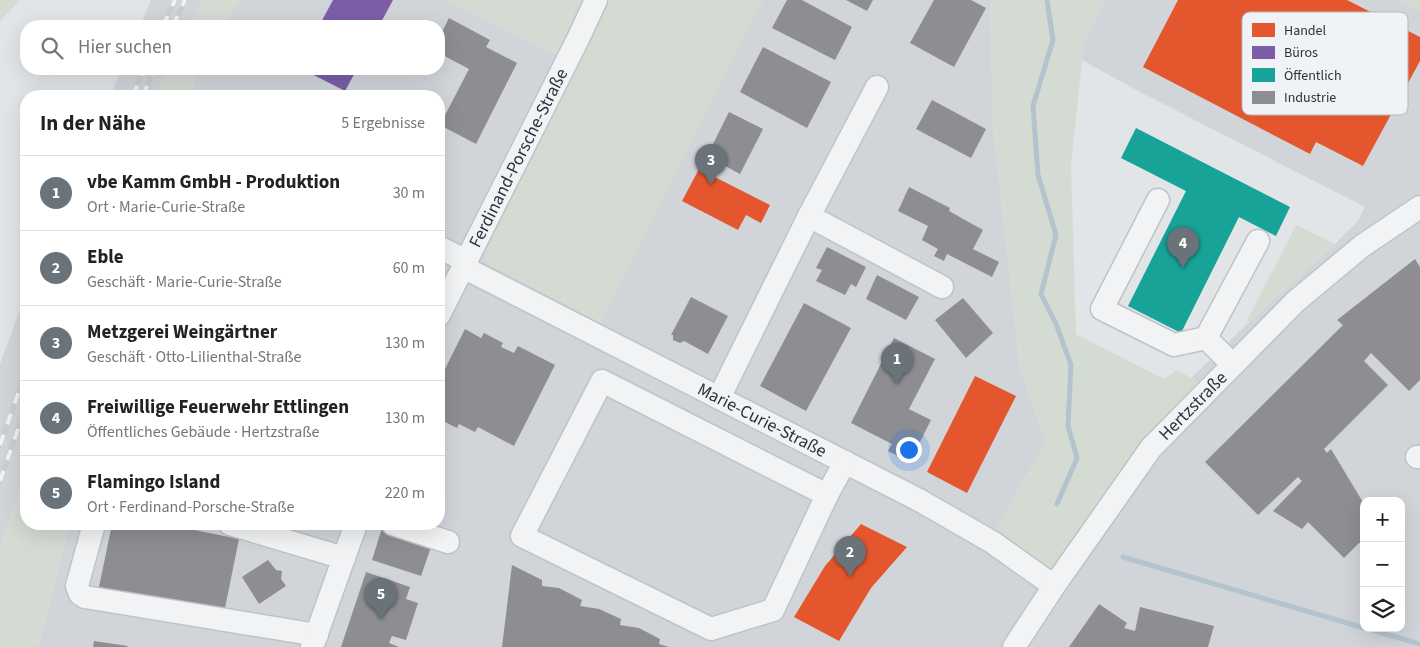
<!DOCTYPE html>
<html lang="de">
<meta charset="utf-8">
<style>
:root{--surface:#fff;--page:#f6f6f6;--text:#222;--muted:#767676;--line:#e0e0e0;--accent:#6a727a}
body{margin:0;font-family:"Source Sans 3",sans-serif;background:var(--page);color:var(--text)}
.controls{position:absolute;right:15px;bottom:15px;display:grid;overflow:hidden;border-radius:10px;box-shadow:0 5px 20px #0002}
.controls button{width:45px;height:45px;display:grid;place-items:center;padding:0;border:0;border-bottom:1px solid var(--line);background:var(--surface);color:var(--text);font:25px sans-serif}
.you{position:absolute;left:908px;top:449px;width:18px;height:18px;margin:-12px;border:4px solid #fff;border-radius:50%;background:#1a73e8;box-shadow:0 0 0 8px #1a73e833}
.badge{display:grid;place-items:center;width:32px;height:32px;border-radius:50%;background:var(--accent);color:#fff;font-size:16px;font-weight:700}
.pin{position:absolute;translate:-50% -41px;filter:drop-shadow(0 1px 2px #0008)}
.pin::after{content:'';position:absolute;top:26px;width:18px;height:15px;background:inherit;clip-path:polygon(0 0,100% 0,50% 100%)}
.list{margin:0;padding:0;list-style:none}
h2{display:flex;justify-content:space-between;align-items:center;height:65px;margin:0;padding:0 20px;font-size:21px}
h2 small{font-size:16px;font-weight:400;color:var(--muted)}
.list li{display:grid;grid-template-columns:32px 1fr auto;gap:15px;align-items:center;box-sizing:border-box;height:75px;padding:0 20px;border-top:1px solid var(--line)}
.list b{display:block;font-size:19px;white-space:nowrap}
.list p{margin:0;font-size:16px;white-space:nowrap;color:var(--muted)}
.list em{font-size:16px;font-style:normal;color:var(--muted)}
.icon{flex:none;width:28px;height:28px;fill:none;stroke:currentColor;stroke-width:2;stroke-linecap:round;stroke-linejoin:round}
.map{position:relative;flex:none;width:1420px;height:647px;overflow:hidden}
.search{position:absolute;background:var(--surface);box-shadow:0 5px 20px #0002;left:20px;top:20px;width:425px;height:55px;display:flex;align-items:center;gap:12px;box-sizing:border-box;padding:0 18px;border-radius:20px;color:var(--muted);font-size:19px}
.panel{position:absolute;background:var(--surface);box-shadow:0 5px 20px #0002;left:20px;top:90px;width:425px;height:440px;border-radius:20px}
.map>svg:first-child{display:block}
</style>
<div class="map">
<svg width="1420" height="647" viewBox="0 0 1420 647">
<rect width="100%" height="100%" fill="#e2e5e7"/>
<g fill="#d1d5da" fill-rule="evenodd">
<path d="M 151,0 L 202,0 L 189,26 L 140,26 Z"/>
<path d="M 242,0 L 990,0 L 993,126 L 1020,369 L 1046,441 L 993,535 L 1148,436 L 1199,382 L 1191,378 L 1249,322 L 1335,244 L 1357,222 L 1365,207 L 1136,90 L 1082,60 L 1089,0 L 1420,0 L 1420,647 L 38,647 L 52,596 L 69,524 L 439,524 L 439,96 L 189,96 L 199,69 L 439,69 L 439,26 L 220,26 ZM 1364,501 L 1401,501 L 1401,628 L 1364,628 Z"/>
<path d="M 122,69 L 169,69 L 156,96 L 110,96 Z"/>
<path d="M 26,293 L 26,469 L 0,548 L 0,364 Z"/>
</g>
<g fill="#d4dbd3">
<path d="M 0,0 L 20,0 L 0,21 Z"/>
<path d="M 202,0 L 242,0 L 220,26 L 189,26 Z"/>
<path d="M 445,0 L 763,0 L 600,323 L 487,263 L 486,250 L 578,66 Z"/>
<path d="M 990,0 L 1105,0 L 1084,43 L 1071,165 L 1076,334 L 1164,379 L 1177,370 L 1200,383 L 1148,436 L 1049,572 L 993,535 L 1046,441 L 1020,369 L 993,126 Z"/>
<path d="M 1396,0 L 1420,0 L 1420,12 Z"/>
<path d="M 169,69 L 199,69 L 189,96 L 156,96 Z"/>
<path d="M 1296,225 L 1335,244 L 1249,322 L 1247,321 Z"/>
<path d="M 26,469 L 26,524 L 69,524 L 52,596 L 38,647 L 0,647 L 0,548 Z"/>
</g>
<g fill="#e4572e">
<path d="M 1178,0 L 1347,0 L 1420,37 L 1420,61 L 1363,166 L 1316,142 L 1310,154 L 1143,67 Z"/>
<path d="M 699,169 L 770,205 L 761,223 L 746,215 L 738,230 L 682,201 Z"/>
<path d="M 439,184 L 444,186 L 439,196 Z"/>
<path d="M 975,376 L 1016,396 L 967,493 L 927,472 Z"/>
<path d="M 861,524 L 907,547 L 871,588 L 839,641 L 794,617 L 825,566 Z"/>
</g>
<g fill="#7b5ea7">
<path d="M 333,0 L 393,0 L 379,26 L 319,26 Z"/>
<path d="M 302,69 L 357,69 L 345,91 Z"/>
</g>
<path fill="#17a398" d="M 1136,128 L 1290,207 L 1276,236 L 1239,217 L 1181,333 L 1128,306 L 1186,191 L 1121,158 Z"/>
<g fill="#8d8d92">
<path d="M 787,0 L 802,0 L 852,27 L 835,60 L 772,28 Z"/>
<path d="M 846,0 L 873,0 L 867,11 Z"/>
<path d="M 934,0 L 971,0 L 986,8 L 954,67 L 910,43 Z"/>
<path d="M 449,18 L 490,40 L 486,47 L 517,63 L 476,144 L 440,125 L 469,69 L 439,53 L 439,38 Z"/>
<path d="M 763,47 L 831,82 L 807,128 L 740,92 Z"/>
<path d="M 932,100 L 986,129 L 971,158 L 916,129 Z"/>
<path d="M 729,112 L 763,129 L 740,174 L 707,156 Z"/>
<path d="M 909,187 L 950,208 L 949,211 L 983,230 L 973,249 L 999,262 L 992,277 L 947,254 L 944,261 L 934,256 L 938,249 L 922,240 L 928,226 L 898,211 Z"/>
<path d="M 827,247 L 866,267 L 856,287 L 851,284 L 845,295 L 816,281 L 822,270 L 816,268 Z"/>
<path d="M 1415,259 L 1420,267 L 1420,380 L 1409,391 L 1371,353 L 1364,361 L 1388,385 L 1324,449 L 1327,453 L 1331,449 L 1364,504 L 1364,540 L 1358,544 L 1344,558 L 1308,522 L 1302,529 L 1273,511 L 1302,481 L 1298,477 L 1258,515 L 1205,462 L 1343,325 L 1337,320 Z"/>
<path d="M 877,275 L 919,297 L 906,320 L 866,299 Z"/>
<path d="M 691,297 L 728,316 L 708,354 L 684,341 L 680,343 L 673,340 L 673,335 L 671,335 Z"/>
<path d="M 963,298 L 993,333 L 966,358 L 935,320 Z"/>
<path d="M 804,303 L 851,328 L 806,411 L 760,386 Z"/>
<path d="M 465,329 L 481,338 L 484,333 L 503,343 L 501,347 L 514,353 L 518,346 L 555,365 L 514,446 L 478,427 L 475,432 L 459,424 L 457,428 L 439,419 L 439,381 Z"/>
<path d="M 894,338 L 935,359 L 909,409 L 931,420 L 910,462 L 888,451 L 892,444 L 851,423 Z"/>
<path d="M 112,524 L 165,524 L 239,539 L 224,613 L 99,587 Z"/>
<path d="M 382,528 L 432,544 L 421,576 L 372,560 Z"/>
<path d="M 268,560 L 276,570 L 282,571 L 281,579 L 286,586 L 259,604 L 242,577 Z"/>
<path d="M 512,565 L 542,580 L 542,586 L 559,588 L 582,600 L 580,606 L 599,609 L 621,619 L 620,625 L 639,628 L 660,639 L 659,644 L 669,647 L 502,647 Z"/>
<path d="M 366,572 L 410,587 L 406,599 L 418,603 L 406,640 L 392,636 L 389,643 L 399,647 L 341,647 Z"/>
<path d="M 1099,604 L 1127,623 L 1124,628 L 1135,631 L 1140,607 L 1214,626 L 1208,647 L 1069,647 Z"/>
<path d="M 94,641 L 128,646 L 127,647 L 93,647 Z"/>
</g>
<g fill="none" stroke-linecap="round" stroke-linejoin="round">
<g stroke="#b3c4cf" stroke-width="5">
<path d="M 1047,0 L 1053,40 L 1033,106 L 1038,175 L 1056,235 L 1041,294 L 1056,324 L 1071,365 L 1068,426 L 1077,458 L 1057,504"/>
<path d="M 1123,557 L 1364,628"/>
<path d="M 1365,628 L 1420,644"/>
</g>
<g stroke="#c0c3c5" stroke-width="25">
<g id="minor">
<path d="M 1158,200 L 1102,309 L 1174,345 L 1206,338"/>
<path d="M 809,216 L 942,287"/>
<path d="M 439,247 L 466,261"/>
<path id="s1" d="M 463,267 L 919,500 L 992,542 L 1054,586"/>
<path id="s2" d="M 439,315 L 578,39 L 596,0"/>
<path d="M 1233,365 L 1206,338 L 1258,241"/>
<path d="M 719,398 L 809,216 L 877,87"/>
<path d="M 1417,457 L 1420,457"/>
<path d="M 827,495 L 602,381 L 522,536 L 711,629 L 773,610 L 827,495 L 845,462"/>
<path d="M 94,524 L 77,586 L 80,594 L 85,597 L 317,635"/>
<path d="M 230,524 L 344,558"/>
<path d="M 393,524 L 448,542"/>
<path d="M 312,647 L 356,524"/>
<path id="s3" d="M 1014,647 L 1054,586 L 1151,448 L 1296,301 L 1362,246 L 1420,207"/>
</g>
</g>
<use href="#minor" stroke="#f1f3f4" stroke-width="22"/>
<g stroke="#cbcdce" stroke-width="5.5">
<g id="rail">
<path d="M 163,26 L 175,0"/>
<path d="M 173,26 L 185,0"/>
<path d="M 133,96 L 144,69"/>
<path d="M 143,96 L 154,69"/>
<path d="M 0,445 L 26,371"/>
<path d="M 0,481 L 26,406"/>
</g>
</g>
<use href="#rail" stroke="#f0f3f6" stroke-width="4" stroke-dasharray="11" stroke-linecap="butt"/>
</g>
<g text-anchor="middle" stroke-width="5" stroke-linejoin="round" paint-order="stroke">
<g font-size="18" fill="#2a343f" stroke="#f0f3f6">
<text dy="6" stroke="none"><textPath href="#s2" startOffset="176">Ferdinand-Porsche-Straße</textPath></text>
<text dy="6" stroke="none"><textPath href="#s3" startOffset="301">Hertzstraße</textPath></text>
<text dy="6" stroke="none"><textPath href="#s1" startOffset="336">Marie-Curie-Straße</textPath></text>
</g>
</g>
<rect x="1242" y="12" width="166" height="103" rx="8" fill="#f0f3f6" stroke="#b5babf" stroke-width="1"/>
<rect x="1252" y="23" width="23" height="14" fill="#e4572e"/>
<rect x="1252" y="46" width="23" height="13" fill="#7b5ea7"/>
<rect x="1252" y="68" width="23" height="14" fill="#17a398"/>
<rect x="1252" y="91" width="23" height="13" fill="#8d8d92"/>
<g font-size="14" fill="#2a343f">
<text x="1284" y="35">Handel</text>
<text x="1284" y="57">Büros</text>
<text x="1284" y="80">Öffentlich</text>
<text x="1284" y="102">Industrie</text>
</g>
</svg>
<div class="controls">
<button>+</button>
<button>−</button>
<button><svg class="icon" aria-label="layers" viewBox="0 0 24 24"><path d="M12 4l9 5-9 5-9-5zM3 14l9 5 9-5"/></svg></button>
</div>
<div class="you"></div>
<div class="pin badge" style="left:897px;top:384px">1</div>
<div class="pin badge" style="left:850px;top:577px">2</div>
<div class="pin badge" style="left:711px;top:185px">3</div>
<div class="pin badge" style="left:1183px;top:268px">4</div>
<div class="pin badge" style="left:381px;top:619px">5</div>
<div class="search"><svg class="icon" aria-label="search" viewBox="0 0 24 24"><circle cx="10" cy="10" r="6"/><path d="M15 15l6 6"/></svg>Hier suchen</div>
<section class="panel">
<h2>In der Nähe<small>5 Ergebnisse</small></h2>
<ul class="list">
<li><span class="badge">1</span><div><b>vbe Kamm GmbH - Produktion</b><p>Ort · Marie-Curie-Straße</p></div><em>30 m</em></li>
<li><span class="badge">2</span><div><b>Eble</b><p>Geschäft · Marie-Curie-Straße</p></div><em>60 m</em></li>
<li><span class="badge">3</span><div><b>Metzgerei Weingärtner</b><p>Geschäft · Otto-Lilienthal-Straße</p></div><em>130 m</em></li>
<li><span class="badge">4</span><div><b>Freiwillige Feuerwehr Ettlingen</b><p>Öffentliches Gebäude · Hertzstraße</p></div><em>130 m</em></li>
<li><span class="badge">5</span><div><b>Flamingo Island</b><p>Ort · Ferdinand-Porsche-Straße</p></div><em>220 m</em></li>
</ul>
</section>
</div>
